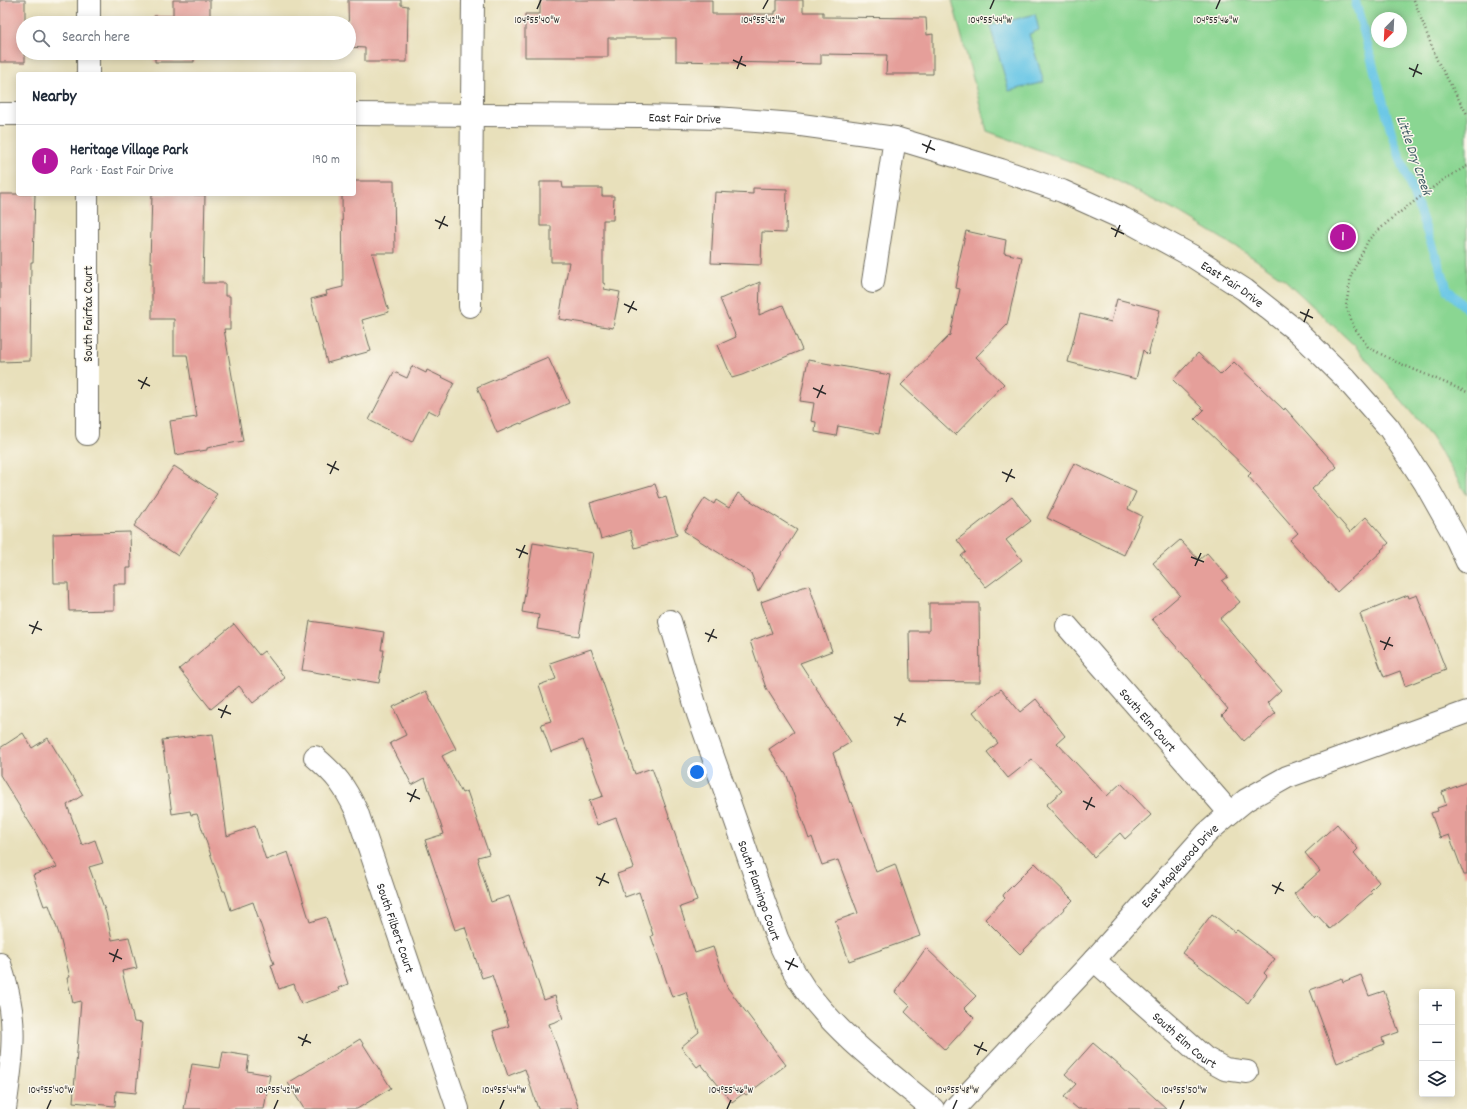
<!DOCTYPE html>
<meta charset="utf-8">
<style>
:root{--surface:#fff;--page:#f2f2f3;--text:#1f2937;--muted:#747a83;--line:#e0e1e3;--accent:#b5179e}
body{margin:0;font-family:Dekko,sans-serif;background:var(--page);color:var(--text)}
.controls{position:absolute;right:12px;bottom:12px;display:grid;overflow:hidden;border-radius:4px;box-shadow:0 2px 10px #0003}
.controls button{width:36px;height:36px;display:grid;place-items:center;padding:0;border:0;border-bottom:1px solid var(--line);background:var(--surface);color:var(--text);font:20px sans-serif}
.compass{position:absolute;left:1371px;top:12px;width:36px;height:36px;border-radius:50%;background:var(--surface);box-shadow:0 2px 10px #0003;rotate:204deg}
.you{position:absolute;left:697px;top:772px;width:14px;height:14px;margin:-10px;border:3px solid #fff;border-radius:50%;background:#1a73e8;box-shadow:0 0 0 6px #1a73e833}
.badge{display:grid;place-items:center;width:26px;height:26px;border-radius:50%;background:var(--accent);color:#fff;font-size:13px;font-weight:700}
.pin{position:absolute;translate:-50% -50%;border:2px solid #fff;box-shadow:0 1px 4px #0006}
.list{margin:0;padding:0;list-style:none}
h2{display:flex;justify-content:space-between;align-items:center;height:52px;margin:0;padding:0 16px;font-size:17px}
h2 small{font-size:13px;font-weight:400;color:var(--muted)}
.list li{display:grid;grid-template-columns:26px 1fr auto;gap:12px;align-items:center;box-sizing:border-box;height:72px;padding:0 16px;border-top:1px solid var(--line)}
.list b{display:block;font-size:15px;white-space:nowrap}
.list p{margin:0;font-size:13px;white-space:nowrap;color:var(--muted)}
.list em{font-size:13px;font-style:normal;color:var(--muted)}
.icon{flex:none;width:22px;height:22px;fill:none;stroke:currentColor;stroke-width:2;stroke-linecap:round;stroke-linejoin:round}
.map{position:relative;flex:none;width:1467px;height:1109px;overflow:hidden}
.search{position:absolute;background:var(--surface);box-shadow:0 2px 10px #0003;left:16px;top:16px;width:340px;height:44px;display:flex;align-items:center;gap:10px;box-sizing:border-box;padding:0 14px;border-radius:22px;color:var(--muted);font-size:15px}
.panel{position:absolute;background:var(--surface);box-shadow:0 2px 10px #0003;left:16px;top:72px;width:340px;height:124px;border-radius:4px}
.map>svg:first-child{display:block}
</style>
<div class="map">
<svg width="1467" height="1109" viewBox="0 0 1467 1109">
<rect width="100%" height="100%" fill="#fbf7ec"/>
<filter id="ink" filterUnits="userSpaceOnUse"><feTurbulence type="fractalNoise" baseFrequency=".025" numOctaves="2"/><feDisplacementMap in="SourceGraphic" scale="8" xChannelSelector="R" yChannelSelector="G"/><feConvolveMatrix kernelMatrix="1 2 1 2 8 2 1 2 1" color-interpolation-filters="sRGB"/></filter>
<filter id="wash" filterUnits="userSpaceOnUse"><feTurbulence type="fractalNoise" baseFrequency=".012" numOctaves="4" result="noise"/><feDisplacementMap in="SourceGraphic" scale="16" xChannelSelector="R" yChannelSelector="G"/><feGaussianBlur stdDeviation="0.9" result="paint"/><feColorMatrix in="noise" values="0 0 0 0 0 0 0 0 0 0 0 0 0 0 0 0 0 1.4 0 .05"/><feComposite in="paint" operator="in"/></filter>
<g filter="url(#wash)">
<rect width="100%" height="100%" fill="#e8e0bb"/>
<path fill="#8ad692" stroke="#5a805e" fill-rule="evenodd" d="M 952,0 L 1467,0 L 1467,495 L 1431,436 L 1356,347 L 1285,280 L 1252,257 L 1187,217 L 1102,173 L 987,131 ZM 1377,18 L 1401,18 L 1401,42 L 1377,42 Z"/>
<path fill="#67c6e6" stroke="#497888" d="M 1035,14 L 1039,30 L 1029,34 L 1044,82 L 1009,91 L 990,26 Z"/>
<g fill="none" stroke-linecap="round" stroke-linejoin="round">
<path stroke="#67c6e6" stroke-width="9" d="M 1355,0 L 1393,138 L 1448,290 L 1467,309"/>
</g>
<g id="blocks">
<g fill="#e59f9a">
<path d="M 0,0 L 25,0 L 25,23 L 23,23 L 23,53 L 25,53 L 25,62 L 0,62 Z"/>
<path d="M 173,0 L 210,0 L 210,23 L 154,23 L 154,16 L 173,16 Z"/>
<path d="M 348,0 L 401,0 L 401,5 L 408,6 L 407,62 L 365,62 L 365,48 L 349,47 Z"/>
<path d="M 540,0 L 712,0 L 712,14 L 775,14 L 775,11 L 777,11 L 777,0 L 803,0 L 803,12 L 823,12 L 823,17 L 926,18 L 927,35 L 933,34 L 933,74 L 886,74 L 887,55 L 821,54 L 821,64 L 676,61 L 676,38 L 608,38 L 608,57 L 525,57 L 525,14 L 540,14 Z"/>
<path d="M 155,53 L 210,53 L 194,54 L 194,62 L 155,62 Z"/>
<path d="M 354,181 L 394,181 L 395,253 L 372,253 L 389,312 L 362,320 L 371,351 L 327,363 L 311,299 L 327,295 L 326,291 L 343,287 L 342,194 L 354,194 Z"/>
<path d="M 540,182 L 562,182 L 563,188 L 602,188 L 602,196 L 614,196 L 613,220 L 603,220 L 603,283 L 605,284 L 604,289 L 620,292 L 613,328 L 559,319 L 569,262 L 551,262 L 551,226 L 540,226 Z"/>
<path d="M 753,188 L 787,189 L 786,233 L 762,232 L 761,265 L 711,263 L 715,192 L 753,194 Z"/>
<path d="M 0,194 L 35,194 L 33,262 L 31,262 L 30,361 L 0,362 Z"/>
<path d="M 152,194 L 205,195 L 203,283 L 225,283 L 225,296 L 230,296 L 230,329 L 224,329 L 243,441 L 207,448 L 207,450 L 175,455 L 170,421 L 197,417 L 187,355 L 174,355 L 174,319 L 152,319 L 152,262 L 150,262 Z"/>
<path d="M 966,231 L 1006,240 L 1004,253 L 1022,257 L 1007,325 L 976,357 L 1004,384 L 955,435 L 901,385 L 950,335 L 960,289 L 956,288 L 960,266 L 958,266 Z"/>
<path d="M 760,282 L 759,315 L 783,305 L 802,350 L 742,375 L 732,378 L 718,345 L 736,337 L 720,299 Z"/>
<path d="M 1117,299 L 1160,310 L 1148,355 L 1143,350 L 1136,379 L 1068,362 L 1080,314 L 1111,322 Z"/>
<path d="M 1198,353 L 1221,375 L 1234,362 L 1284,410 L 1285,408 L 1337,467 L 1312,489 L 1350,532 L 1366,517 L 1389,543 L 1381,550 L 1382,551 L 1337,592 L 1290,540 L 1298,533 L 1248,476 L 1251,473 L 1195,419 L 1204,410 L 1173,380 Z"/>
<path d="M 548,357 L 569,403 L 521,424 L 520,423 L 497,433 L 477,387 Z"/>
<path d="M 808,360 L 890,375 L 879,434 L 838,426 L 836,436 L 815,432 L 816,422 L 811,421 L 814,403 L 800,401 Z"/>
<path d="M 412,366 L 426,373 L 427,370 L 454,383 L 438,415 L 428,410 L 412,442 L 369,420 L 394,372 L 407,378 Z"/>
<path d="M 1074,463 L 1136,492 L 1128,509 L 1142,516 L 1124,555 L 1047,518 Z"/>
<path d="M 174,466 L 217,494 L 214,498 L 216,499 L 178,556 L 134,526 Z"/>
<path d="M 655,484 L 660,499 L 666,497 L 677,535 L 635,548 L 630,530 L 601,539 L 590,503 Z"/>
<path d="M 738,493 L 797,530 L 758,592 L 751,573 L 684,531 L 705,498 L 714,504 L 716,500 L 729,508 Z"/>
<path d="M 1012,497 L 1031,521 L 1006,540 L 1022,560 L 986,587 L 961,556 L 966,552 L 957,540 Z"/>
<path d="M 130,532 L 131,568 L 127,568 L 127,584 L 114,584 L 114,610 L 69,611 L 68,583 L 54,583 L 53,534 Z"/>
<path d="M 1180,540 L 1199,560 L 1207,553 L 1228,577 L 1222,581 L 1240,602 L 1220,619 L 1281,690 L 1267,703 L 1276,713 L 1244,741 L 1222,715 L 1228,709 L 1200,676 L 1201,675 L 1152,619 L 1180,595 L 1153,563 Z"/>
<path d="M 533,543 L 593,553 L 579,636 L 537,629 L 539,615 L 522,612 Z"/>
<path d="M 809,585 L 832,651 L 800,663 L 851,742 L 833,753 L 850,803 L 852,802 L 876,872 L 895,864 L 920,936 L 849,961 L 835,921 L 858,913 L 838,860 L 822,865 L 812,837 L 809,839 L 787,776 L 769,749 L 794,732 L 766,688 L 750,641 L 772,633 L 761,602 Z"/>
<path d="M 1408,595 L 1409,598 L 1417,595 L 1446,670 L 1405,686 L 1400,671 L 1384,677 L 1360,614 Z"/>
<path d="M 929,603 L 979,603 L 980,682 L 910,681 L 909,631 L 929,631 Z"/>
<path d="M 310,621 L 384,632 L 381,650 L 384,650 L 379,683 L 302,670 Z"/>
<path d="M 234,624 L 259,655 L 264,651 L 285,678 L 253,703 L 239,686 L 211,709 L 179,669 Z"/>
<path d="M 591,649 L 635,774 L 652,768 L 671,822 L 697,901 L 680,907 L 695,953 L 713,947 L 727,987 L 786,1065 L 746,1095 L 744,1093 L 732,1102 L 701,1064 L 697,1067 L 681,1047 L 699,1032 L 686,992 L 672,997 L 651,936 L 653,935 L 639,892 L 625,897 L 617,874 L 634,868 L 616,818 L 597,825 L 589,801 L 603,796 L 583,740 L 551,752 L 541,724 L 551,721 L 539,685 L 556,679 L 550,663 Z"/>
<path d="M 1001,689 L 1020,712 L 1036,699 L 1065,736 L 1057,743 L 1107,796 L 1121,783 L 1151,815 L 1125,839 L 1120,833 L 1094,857 L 1046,805 L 1062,791 L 1032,759 L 1008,778 L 987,752 L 998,743 L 973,712 Z"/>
<path d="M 426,691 L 456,749 L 442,756 L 462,793 L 467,791 L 489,854 L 478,857 L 479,860 L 478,861 L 491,902 L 509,896 L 544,1000 L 555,996 L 563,1019 L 549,1024 L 579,1109 L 538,1109 L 525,1069 L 508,1076 L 493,1031 L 509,1026 L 492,975 L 482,978 L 465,927 L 455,930 L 425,840 L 444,834 L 425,778 L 412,785 L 390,743 L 406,735 L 393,707 Z"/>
<path d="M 23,733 L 32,748 L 48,738 L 83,795 L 67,805 L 82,845 L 95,840 L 103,863 L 89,867 L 106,913 L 112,940 L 129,937 L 137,968 L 122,971 L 134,1022 L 142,1023 L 136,1093 L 116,1091 L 115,1106 L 73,1102 L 81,1001 L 73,1003 L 67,978 L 70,977 L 60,937 L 49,905 L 44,906 L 33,875 L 57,867 L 0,775 L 0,748 Z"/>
<path d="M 213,734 L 227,836 L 255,826 L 266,860 L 288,852 L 310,922 L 326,917 L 348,984 L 338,988 L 339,991 L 301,1004 L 294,984 L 279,989 L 271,965 L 274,964 L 253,902 L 231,910 L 225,891 L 223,891 L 197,814 L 191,815 L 190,811 L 172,814 L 162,740 Z"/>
<path d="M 1467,782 L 1467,875 L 1464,875 L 1449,835 L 1440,838 L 1431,813 L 1438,811 L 1437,808 L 1446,805 L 1442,792 Z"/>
<path d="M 1337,824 L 1358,849 L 1354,853 L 1379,882 L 1370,891 L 1372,893 L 1330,929 L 1317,915 L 1314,918 L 1294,894 L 1320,871 L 1305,853 Z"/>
<path d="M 1035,863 L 1073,900 L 1020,954 L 985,919 L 1005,898 L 1003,896 L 1004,894 Z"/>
<path d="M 1212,914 L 1235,932 L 1237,930 L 1275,959 L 1264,973 L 1267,976 L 1248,1003 L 1182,953 Z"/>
<path d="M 926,948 L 976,996 L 964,1008 L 974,1018 L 945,1050 L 905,1012 L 910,1006 L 895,992 Z"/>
<path d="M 1361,975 L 1369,996 L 1384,991 L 1399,1032 L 1382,1038 L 1384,1044 L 1337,1063 L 1310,990 L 1342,978 L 1343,982 Z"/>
<path d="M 360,1039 L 391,1088 L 357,1109 L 304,1109 L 288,1083 Z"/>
<path d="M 1093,1043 L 1120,1066 L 1167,1109 L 1078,1109 L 1064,1097 L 1076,1084 L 1065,1074 Z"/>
<path d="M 223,1052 L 249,1056 L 247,1071 L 270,1075 L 264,1109 L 184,1109 L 192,1064 L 220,1068 Z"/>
</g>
</g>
</g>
<g filter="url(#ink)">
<use href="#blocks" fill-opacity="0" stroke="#6d6a5d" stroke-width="1"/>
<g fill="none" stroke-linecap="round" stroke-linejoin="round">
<g stroke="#6d6a5d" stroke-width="24">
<g id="street">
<path d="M 89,23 L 89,0"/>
<path d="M 88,74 L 88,53"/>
<path d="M 0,114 L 18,114"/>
<path id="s1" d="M 354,114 L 640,116 L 716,118 L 794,124 L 895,138 L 1001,170 L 1062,191 L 1124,219 L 1192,256 L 1245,290 L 1298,332 L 1345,378 L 1389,428 L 1425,483 L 1457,540 L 1467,562"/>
<path d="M 873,282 L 895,138"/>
<path d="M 470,306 L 473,0"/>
<path d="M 87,434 L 87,194"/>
<path id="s2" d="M 670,621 L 698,714 L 777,938 C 785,956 794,973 805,989 C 839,1036 889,1072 933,1109"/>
<path id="s3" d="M 1067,626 L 1230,813"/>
<path id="s4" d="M 315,757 C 337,776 344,785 357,812 L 458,1109"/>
<path id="s5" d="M 1094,960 L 1205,1058 L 1225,1069 L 1247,1072"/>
<path d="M 0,964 C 3,975 7,986 9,998 C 17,1035 10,1072 5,1109"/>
<path id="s6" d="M 954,1109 L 1094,960 L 1207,833 L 1230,813 L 1246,800 L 1287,777 L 1467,712"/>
</g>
</g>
<g stroke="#6d6a5d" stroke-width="2.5" stroke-dasharray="1 3" stroke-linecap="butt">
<path d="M 1414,0 L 1437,60 L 1467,114"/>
<path d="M 1467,166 L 1443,180 L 1391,219 L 1369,239 L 1351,275 L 1346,306 L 1354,327 L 1368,347 L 1394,361 L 1467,392"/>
</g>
<use href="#street" stroke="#fff" stroke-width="22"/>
</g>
</g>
<path fill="none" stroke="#2b2b2b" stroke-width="1.5" d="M 537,9 L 541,0M 763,9 L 768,0M 990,9 L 994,0M 1216,9 L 1220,0M 733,60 L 746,66M 1409,68 L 1422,74M 737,69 L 742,56M 1413,77 L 1418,64M 922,144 L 935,150M 926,153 L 931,140M 435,220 L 448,226M 1111,228 L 1124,234M 439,229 L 445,216M 1115,237 L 1120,225M 624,304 L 637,310M 1300,312 L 1313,318M 628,313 L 634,301M 1304,322 L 1309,309M 138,380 L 150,386M 813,388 L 826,394M 141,389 L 147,377M 817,398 L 823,385M 327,464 L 339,470M 1002,472 L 1015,478M 330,474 L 336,461M 1006,482 L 1012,469M 516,549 L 528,554M 1191,557 L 1204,562M 519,558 L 525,545M 1195,566 L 1201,553M 29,625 L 42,630M 705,633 L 717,638M 32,634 L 38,621M 1380,641 L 1393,646M 708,642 L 714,629M 1384,650 L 1390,637M 218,709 L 231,714M 894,717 L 906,722M 221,718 L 227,705M 897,726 L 903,713M 407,793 L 420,799M 1083,801 L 1095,807M 410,802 L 416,789M 1086,810 L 1092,797M 596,877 L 609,883M 1272,885 L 1284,891M 599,886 L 605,873M 1275,894 L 1281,882M 109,953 L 122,959M 785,961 L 798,967M 113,962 L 118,949M 788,970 L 794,958M 298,1037 L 311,1043M 974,1045 L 987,1051M 302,1046 L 307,1034M 977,1055 L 983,1042M 47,1109 L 51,1100M 274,1109 L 278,1100M 500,1109 L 504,1100M 727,1109 L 731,1100M 953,1109 L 957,1100M 1180,1109 L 1184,1100"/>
<g text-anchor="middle" stroke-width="3" stroke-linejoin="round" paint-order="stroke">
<g font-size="13" fill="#2b2b2b" stroke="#fbf7ec">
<text dy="5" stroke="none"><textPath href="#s1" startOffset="331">East Fair Drive</textPath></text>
<text dy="5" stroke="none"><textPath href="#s1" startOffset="912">East Fair Drive</textPath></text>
<text transform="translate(87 314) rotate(-90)" y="5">South Fairfax Court</text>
<text dy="5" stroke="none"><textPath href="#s3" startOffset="124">South Elm Court</textPath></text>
<text dy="5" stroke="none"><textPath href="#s6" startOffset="332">East Maplewood Drive</textPath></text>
<text dy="5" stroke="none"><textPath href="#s2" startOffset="284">South Flamingo Court</textPath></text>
<text dy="5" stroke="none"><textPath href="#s4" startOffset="192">South Filbert Court</textPath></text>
<text dy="5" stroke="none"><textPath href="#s5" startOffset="121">South Elm Court</textPath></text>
</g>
<g font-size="14" font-style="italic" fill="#3d5a63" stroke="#fbf7ec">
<text transform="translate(1415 155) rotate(71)" y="5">Little Dry Creek</text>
</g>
</g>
<g font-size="10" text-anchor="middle" fill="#2b2b2b" stroke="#fbf7ec" stroke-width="3" stroke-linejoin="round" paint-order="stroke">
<text x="537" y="23">104°55'40"W</text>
<text x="763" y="23">104°55'42"W</text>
<text x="990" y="23">104°55'44"W</text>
<text x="1216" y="23">104°55'46"W</text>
<text x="51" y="1093">104°55'40"W</text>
<text x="278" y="1093">104°55'42"W</text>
<text x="504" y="1093">104°55'44"W</text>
<text x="731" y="1093">104°55'46"W</text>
<text x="957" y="1093">104°55'48"W</text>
<text x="1184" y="1093">104°55'50"W</text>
</g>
</svg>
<div class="controls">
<button>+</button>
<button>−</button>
<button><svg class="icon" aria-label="layers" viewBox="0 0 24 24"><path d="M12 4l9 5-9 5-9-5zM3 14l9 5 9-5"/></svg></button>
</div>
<svg class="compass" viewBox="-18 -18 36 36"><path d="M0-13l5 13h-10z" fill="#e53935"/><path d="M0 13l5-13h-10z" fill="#747a83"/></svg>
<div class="you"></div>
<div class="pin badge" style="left:1343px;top:237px">1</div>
<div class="search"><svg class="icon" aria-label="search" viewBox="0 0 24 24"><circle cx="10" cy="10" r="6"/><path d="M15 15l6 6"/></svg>Search here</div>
<section class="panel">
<h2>Nearby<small></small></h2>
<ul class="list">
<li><span class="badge">1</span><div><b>Heritage Village Park</b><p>Park · East Fair Drive</p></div><em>190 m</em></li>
</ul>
</section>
</div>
